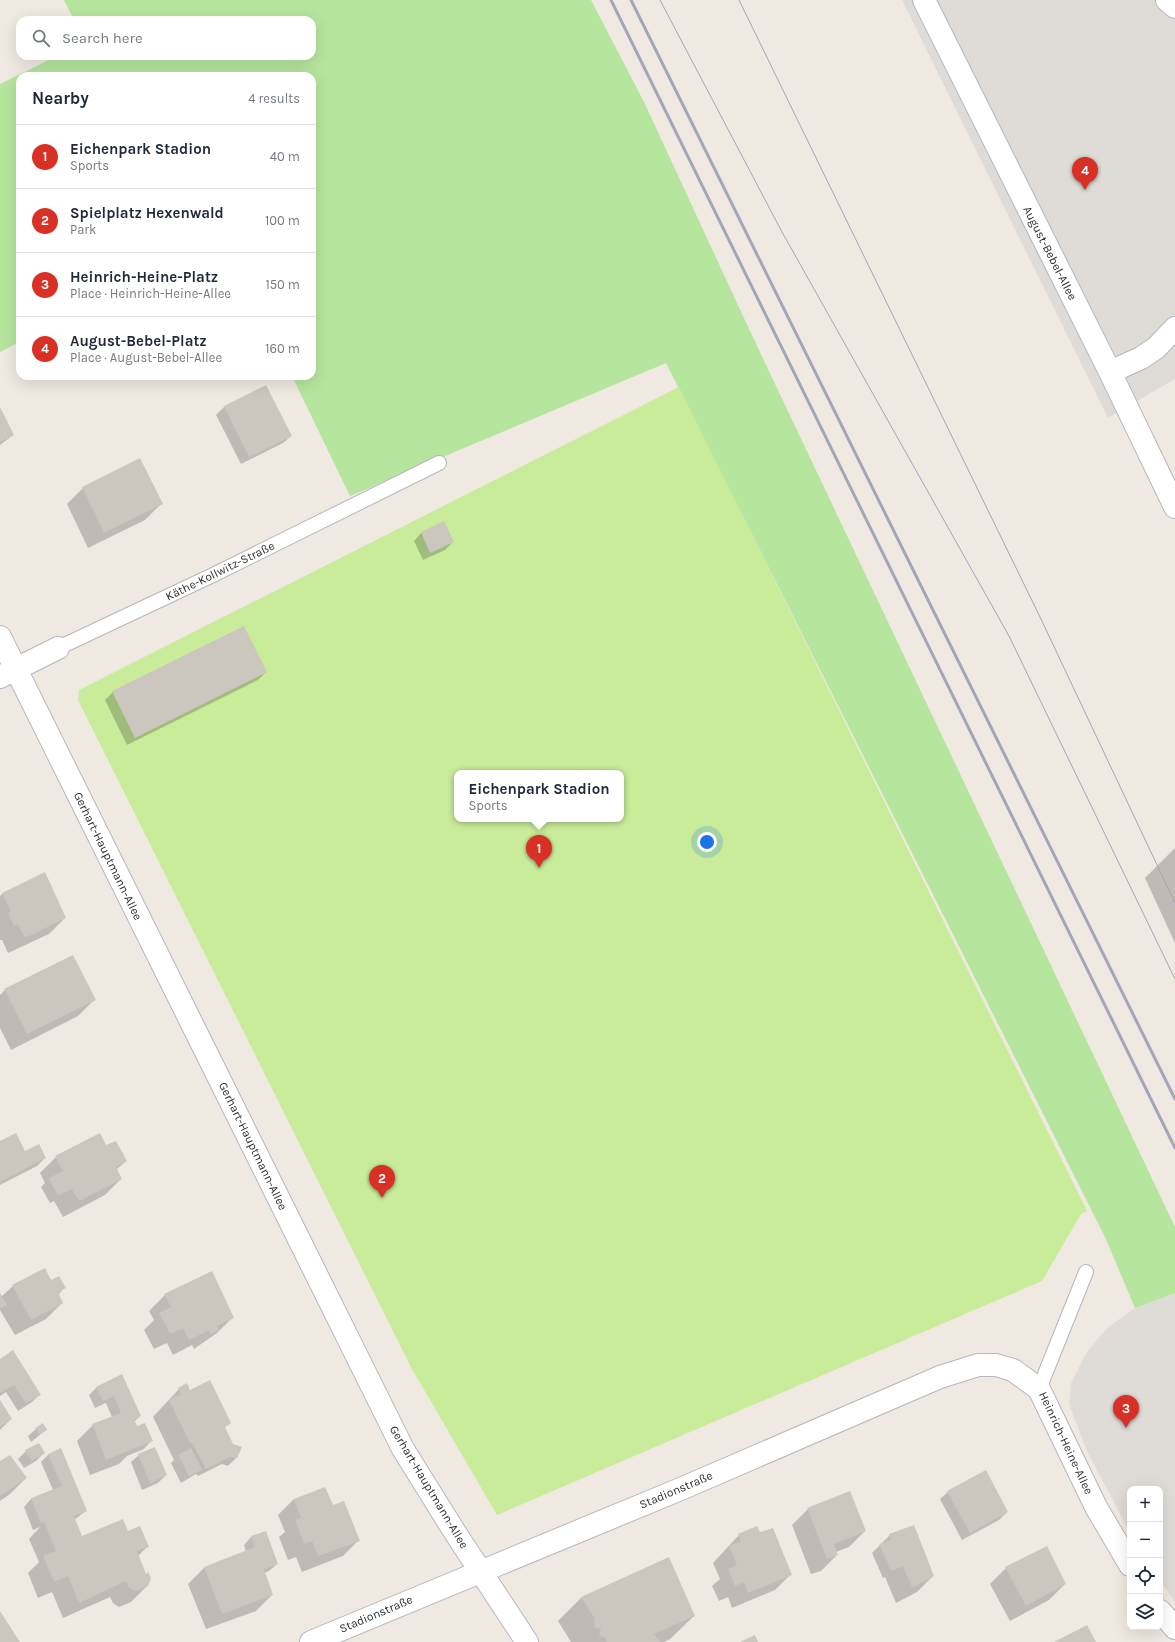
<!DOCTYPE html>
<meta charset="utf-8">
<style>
:root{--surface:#fff;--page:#f6f6f7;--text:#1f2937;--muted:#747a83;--line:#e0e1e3;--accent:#d93025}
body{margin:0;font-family:Karla,sans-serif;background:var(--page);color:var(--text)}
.controls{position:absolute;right:12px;bottom:12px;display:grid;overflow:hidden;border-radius:8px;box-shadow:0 4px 16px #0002}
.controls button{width:36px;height:36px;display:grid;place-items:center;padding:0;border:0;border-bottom:1px solid var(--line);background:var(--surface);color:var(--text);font:20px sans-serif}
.you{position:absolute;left:707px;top:842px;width:14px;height:14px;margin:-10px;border:3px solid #fff;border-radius:50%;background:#1a73e8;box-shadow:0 0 0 6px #1a73e833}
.badge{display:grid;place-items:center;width:26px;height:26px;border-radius:50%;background:var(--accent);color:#fff;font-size:13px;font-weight:700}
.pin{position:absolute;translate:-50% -33px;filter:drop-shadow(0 1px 2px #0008)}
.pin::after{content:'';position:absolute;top:21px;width:14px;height:12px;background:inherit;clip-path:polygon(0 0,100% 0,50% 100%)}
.popup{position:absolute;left:454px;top:770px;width:170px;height:52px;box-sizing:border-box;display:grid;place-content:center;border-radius:8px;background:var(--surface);filter:drop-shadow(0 1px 3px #0005);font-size:13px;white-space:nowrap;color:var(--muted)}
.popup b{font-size:15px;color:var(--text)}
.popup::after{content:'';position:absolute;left:50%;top:100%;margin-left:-8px;border:8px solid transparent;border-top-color:var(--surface)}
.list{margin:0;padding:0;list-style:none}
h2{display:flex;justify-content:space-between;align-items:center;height:52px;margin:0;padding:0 16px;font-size:17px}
h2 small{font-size:13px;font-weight:400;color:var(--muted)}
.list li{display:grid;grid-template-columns:26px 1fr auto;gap:12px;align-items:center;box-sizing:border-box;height:64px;padding:0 16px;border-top:1px solid var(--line)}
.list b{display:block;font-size:15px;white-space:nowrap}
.list p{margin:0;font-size:13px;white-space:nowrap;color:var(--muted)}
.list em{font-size:13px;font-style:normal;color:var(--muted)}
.icon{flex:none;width:22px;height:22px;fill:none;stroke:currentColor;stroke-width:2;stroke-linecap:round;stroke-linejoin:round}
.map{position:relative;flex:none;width:1175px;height:1642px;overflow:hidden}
.search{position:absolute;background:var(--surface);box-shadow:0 4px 16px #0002;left:16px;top:16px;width:300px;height:44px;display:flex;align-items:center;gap:10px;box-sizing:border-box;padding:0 14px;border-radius:12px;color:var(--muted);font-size:15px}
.panel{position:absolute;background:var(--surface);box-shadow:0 4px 16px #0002;left:16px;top:72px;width:300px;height:308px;border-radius:12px}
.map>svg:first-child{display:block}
</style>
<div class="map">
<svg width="1175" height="1642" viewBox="0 0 1175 1642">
<rect width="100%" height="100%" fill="#efe9e1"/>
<path fill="#b6e59e" d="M 64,0 L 591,0 L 645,104 L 749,329 L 1175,1227 L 1175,1552 L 1160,1489 L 1087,1377 L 1135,1308 L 1105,1237 L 666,363 L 350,496 L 292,376 L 312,376 L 312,76 L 20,76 L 20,342 L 0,352 L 0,84 L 57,56 L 312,56 L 312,20 L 74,20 Z"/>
<path fill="#c9ec9a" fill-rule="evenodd" d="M 679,387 L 1087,1211 L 1081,1214 L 1042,1281 L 497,1515 L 412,1369 L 78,700 L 79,690 ZM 457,773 L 621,773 L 621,819 L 457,819 Z"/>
<g fill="#dfdcd8">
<path d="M 902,0 L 1175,0 L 1175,379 L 1108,418 Z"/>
<path d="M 1175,1293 L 1175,1602 L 1160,1580 L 1160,1489 L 1130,1489 L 1130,1533 L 1087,1451 L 1069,1404 L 1071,1383 L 1086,1353 L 1107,1328 L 1135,1308 Z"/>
</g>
<g fill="#0003">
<path d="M 266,386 L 291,436 L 283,443 L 241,464 L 216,415 L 224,407 Z"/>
<path d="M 0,410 L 13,435 L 0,445 Z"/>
<path d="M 83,488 L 161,504 L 145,520 L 88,548 L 67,504 Z"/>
<path d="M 444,522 L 453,542 L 445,550 L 423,560 L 414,541 L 421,533 Z"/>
<path d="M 266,672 L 258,680 L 127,745 L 105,700 L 113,692 Z"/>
<path d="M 1175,848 L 1175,943 L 1145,878 Z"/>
<path d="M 2,894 L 65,918 L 49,934 L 8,953 L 2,940 L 0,940 L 0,896 Z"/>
<path d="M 5,990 L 94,1000 L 78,1016 L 11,1050 L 0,1028 L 0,995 Z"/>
<path d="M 0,1142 L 24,1151 L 45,1158 L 37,1166 L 0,1185 Z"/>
<path d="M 106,1147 L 126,1161 L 116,1170 L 121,1179 L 105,1195 L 63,1217 L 54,1201 L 50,1203 L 41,1187 L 45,1183 L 40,1173 L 56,1157 Z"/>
<path d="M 51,1281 L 64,1288 L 58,1295 L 62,1303 L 46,1319 L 15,1335 L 0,1310 L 0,1295 L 1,1297 L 13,1286 Z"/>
<path d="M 165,1295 L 233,1317 L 217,1333 L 194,1349 L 192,1345 L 173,1355 L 167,1343 L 154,1349 L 144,1330 L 154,1320 L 149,1311 Z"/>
<path d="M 0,1360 L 40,1394 L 32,1402 L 18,1411 L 6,1392 L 0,1396 Z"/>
<path d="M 122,1375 L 140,1416 L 134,1422 L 136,1427 L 151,1441 L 144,1449 L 127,1456 L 119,1464 L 90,1475 L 77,1441 L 93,1425 L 112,1417 L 106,1403 L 95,1408 L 89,1395 L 97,1387 Z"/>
<path d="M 179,1389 L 189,1391 L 230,1423 L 224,1428 L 236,1458 L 228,1466 L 222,1464 L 198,1476 L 196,1474 L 181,1483 L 171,1463 L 174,1460 L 153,1417 Z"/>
<path d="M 0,1402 L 11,1419 L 0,1430 Z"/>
<path d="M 36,1429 L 46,1430 L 31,1442 L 28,1436 Z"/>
<path d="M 26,1451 L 44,1453 L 36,1461 L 24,1468 L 18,1459 Z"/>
<path d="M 49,1454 L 86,1511 L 74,1520 L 82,1538 L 128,1533 L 148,1546 L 138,1556 L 147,1586 L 131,1602 L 119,1607 L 113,1603 L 110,1597 L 63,1618 L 52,1592 L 38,1598 L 28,1573 L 39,1562 L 29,1539 L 40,1527 L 33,1530 L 24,1507 L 31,1499 L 53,1490 L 41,1462 Z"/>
<path d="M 139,1455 L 166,1475 L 158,1483 L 142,1490 L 131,1462 Z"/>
<path d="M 0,1462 L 26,1478 L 10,1494 L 0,1501 Z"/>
<path d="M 948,1492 L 1007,1512 L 999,1520 L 962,1540 L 940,1499 Z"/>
<path d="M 294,1499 L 333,1506 L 359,1540 L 343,1556 L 302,1572 L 296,1557 L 288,1560 L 279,1537 L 285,1532 L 278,1515 Z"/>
<path d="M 808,1509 L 865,1531 L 849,1547 L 836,1552 L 837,1555 L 821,1571 L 811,1574 L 792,1525 Z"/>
<path d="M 760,1534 L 791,1574 L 775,1590 L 732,1608 L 728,1597 L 719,1601 L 712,1586 L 720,1579 L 713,1563 L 739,1535 Z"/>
<path d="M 890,1535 L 933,1576 L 917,1592 L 896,1603 L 885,1577 L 883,1578 L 872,1553 Z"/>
<path d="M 251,1537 L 277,1564 L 269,1571 L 264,1573 L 272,1595 L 256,1611 L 206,1629 L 188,1584 L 204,1568 L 246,1552 L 244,1545 Z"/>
<path d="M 1006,1568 L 1065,1584 L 1049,1600 L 1010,1621 L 990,1584 Z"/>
<path d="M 581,1598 L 694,1616 L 670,1639 L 664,1642 L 571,1642 L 558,1621 Z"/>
</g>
<g fill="#cbc7bf">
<path d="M 266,385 L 292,436 L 249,457 L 224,406 Z"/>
<path d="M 0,407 L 14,435 L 0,442 Z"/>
<path d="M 140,458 L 163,504 L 104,533 L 82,487 Z"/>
<path d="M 444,521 L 454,542 L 430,553 L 421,532 Z"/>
<path d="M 244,626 L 267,672 L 135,738 L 112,691 Z"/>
<path d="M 45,872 L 66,918 L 25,938 L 18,924 L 14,926 L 8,913 L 11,912 L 2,893 Z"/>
<path d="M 73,955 L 96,1000 L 27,1034 L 4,989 Z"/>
<path d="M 16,1133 L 25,1151 L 39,1144 L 46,1158 L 0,1182 L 0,1141 Z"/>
<path d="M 100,1133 L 106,1145 L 116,1141 L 127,1161 L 116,1167 L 122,1179 L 79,1201 L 72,1189 L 58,1196 L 49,1178 L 63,1171 L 55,1156 Z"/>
<path d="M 45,1268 L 51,1280 L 59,1276 L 66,1288 L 58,1292 L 63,1303 L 31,1320 L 12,1285 Z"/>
<path d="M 212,1271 L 234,1318 L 217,1326 L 219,1330 L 211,1334 L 209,1330 L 189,1340 L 183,1328 L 170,1334 L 159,1313 L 171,1307 L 164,1294 Z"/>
<path d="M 0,1293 L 7,1305 L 0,1309 Z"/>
<path d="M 13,1350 L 41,1395 L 26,1403 L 14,1385 L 0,1393 L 0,1359 Z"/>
<path d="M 122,1374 L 141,1416 L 134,1419 L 137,1426 L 145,1423 L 153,1441 L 106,1460 L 92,1424 L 121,1413 L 114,1396 L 103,1401 L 96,1387 Z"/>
<path d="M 210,1380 L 231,1423 L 225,1427 L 233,1444 L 242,1447 L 237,1458 L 230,1457 L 206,1469 L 192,1443 L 190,1443 L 169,1400 L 181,1394 L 178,1388 L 187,1383 L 190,1390 Z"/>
<path d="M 0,1400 L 12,1419 L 0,1427 Z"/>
<path d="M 43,1423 L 47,1430 L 39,1434 L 35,1428 Z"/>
<path d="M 39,1443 L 45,1453 L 32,1461 L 25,1450 Z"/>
<path d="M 155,1447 L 167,1475 L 150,1483 L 138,1454 Z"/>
<path d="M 61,1448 L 87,1511 L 74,1516 L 82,1536 L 123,1519 L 128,1531 L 140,1526 L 149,1547 L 137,1551 L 146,1574 L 148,1572 L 151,1578 L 148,1586 L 136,1591 L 129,1588 L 126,1581 L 79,1603 L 68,1576 L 54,1582 L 43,1556 L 56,1551 L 44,1522 L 41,1523 L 31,1498 L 62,1486 L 48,1454 Z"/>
<path d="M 191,1448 L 202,1470 L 189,1476 L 178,1455 Z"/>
<path d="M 10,1455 L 27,1478 L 0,1496 L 0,1461 Z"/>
<path d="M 986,1470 L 1008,1512 L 970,1533 L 947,1491 Z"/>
<path d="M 325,1487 L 333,1505 L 344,1501 L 360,1541 L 318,1556 L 312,1541 L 304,1544 L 295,1520 L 301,1518 L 294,1499 Z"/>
<path d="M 850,1491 L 866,1531 L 834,1544 L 838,1555 L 827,1559 L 807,1508 Z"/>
<path d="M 914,1525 L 934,1576 L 912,1588 L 903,1566 L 891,1571 L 879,1544 L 891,1540 L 889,1534 Z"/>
<path d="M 757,1526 L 760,1532 L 773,1528 L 792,1575 L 748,1593 L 744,1582 L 735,1586 L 728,1569 L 737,1565 L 729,1546 L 741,1541 L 738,1534 Z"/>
<path d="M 266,1531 L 278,1564 L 264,1569 L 273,1595 L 222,1614 L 204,1567 L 255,1547 L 251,1536 Z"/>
<path d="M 1047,1546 L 1066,1584 L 1026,1606 L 1005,1567 Z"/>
<path d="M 669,1557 L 695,1616 L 654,1634 L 660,1642 L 606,1642 L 606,1638 L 599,1636 L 601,1629 L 594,1627 L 595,1619 L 581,1597 Z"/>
<path d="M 0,1611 L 20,1642 L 0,1642 Z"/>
<path d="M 1087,1625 L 1096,1642 L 1054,1642 Z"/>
<path d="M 755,1635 L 758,1642 L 740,1642 Z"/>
</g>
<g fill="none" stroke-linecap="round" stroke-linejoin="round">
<g stroke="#b4b7c1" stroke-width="16">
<g id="service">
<path d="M 58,648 L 213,575 L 439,463"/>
<path d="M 1039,1389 L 1086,1272"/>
</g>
</g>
<g stroke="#b4b7c1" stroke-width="24">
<g id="minor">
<path d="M 924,0 L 1110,372 L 1175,507"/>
<path d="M 1167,0 L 1175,7"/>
<path d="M 1110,372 L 1141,358 L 1156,348 L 1175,328"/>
<path d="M 0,637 L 403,1449 L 456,1534 L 527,1642"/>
<path d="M 0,677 L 58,648"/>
</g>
</g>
<g stroke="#b4b7c1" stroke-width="24">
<g id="tertiary">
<path d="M 1160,1611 L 1175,1628"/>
<path d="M 311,1642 L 683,1488 L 940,1377 L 978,1365 L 996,1365 L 1013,1370 L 1039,1389 L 1096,1507 L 1130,1565"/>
</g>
</g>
<use href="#service" stroke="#fff" stroke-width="14"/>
<use href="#minor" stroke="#fff" stroke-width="22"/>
<use href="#tertiary" stroke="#fff" stroke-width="22"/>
<g stroke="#a3a6b8" stroke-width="1">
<path d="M 660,0 L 782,232 L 1009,636 L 1175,979"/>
<path d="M 739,0 L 1040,617 L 1175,903"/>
</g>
<g stroke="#a3a6b8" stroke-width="3">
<path d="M 611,0 L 1175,1148"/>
<path d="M 631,0 L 1175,1099"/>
</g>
</g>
<g text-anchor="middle" stroke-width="4" stroke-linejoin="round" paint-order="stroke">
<g font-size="12" fill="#2e2e2e" stroke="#fff">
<text transform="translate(1050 253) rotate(63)" y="4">August-Bebel-Allee</text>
<text transform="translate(220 571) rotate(-26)" y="4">Käthe-Kollwitz-Straße</text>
<text transform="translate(108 856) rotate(64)" y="4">Gerhart-Hauptmann-Allee</text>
<text transform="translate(253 1146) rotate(64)" y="4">Gerhart-Hauptmann-Allee</text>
<text transform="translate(1066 1443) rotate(65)" y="4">Heinrich-Heine-Allee</text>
<text transform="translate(429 1487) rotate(59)" y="4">Gerhart-Hauptmann-Allee</text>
<text transform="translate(676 1490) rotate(-23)" y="4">Stadionstraße</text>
<text transform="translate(376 1614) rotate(-23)" y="4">Stadionstraße</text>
</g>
</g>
</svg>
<div class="controls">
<button>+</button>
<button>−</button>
<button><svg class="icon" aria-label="locate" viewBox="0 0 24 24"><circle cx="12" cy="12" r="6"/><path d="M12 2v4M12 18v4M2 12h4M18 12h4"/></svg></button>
<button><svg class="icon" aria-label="layers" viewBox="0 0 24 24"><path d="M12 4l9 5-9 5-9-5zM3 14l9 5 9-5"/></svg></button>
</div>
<div class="you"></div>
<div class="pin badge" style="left:539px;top:868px">1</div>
<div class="popup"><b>Eichenpark Stadion</b>Sports</div>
<div class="pin badge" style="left:382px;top:1198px">2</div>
<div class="pin badge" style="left:1126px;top:1428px">3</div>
<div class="pin badge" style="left:1085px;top:190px">4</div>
<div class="search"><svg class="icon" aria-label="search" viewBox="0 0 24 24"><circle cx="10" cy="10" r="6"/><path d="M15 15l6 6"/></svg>Search here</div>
<section class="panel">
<h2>Nearby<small>4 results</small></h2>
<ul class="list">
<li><span class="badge">1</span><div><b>Eichenpark Stadion</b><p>Sports</p></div><em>40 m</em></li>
<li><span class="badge">2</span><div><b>Spielplatz Hexenwald</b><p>Park</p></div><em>100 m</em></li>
<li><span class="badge">3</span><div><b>Heinrich-Heine-Platz</b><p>Place · Heinrich-Heine-Allee</p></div><em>150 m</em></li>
<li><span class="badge">4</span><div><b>August-Bebel-Platz</b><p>Place · August-Bebel-Allee</p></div><em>160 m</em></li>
</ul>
</section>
</div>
